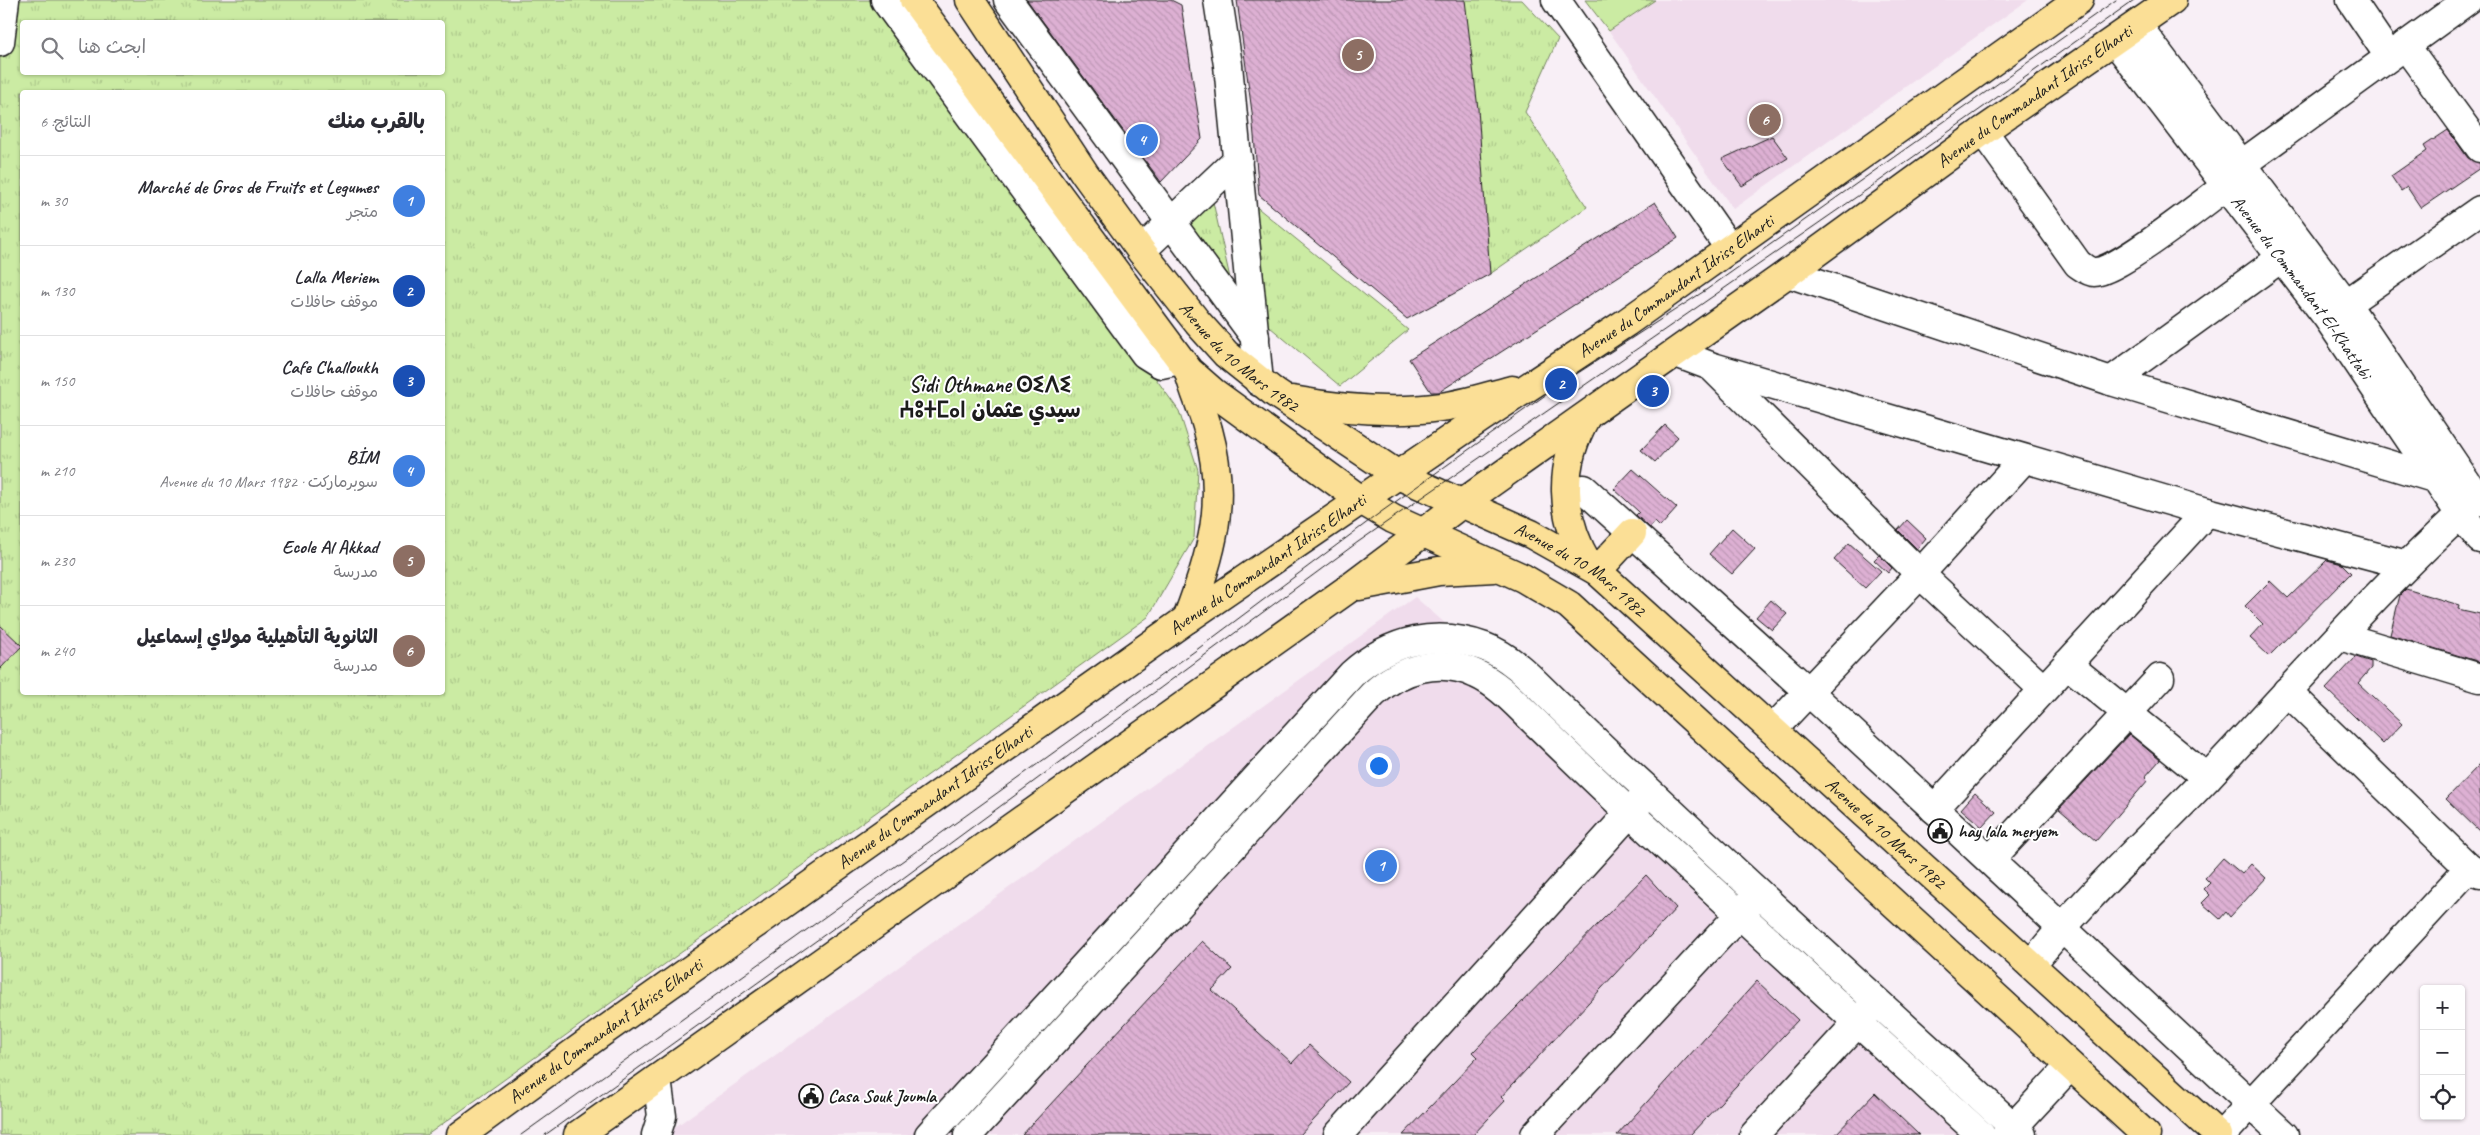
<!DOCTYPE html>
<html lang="ar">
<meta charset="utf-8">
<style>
:root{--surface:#fff;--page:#f7f7f7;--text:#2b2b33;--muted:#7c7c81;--line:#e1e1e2;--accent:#db2777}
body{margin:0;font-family:Caveat,"Playpen Sans Arabic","Noto Sans Tifinagh",sans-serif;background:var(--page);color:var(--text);direction:rtl}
.controls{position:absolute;right:15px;bottom:15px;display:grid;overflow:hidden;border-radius:5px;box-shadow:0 1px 4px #0004}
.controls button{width:45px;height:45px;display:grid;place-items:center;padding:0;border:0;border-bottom:1px solid var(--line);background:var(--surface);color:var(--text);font:25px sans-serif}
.you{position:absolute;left:1378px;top:765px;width:18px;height:18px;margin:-12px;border:4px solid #fff;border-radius:50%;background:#1a73e8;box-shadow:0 0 0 8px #1a73e833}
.badge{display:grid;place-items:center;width:32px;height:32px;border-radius:50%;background:var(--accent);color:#fff;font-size:16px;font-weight:700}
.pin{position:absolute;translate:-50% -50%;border:2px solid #fff;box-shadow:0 1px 5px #0006}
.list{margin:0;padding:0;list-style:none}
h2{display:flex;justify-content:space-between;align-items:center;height:65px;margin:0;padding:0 20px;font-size:21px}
h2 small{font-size:16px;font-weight:400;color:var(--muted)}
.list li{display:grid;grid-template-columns:32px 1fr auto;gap:15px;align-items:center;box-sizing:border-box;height:90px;padding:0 20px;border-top:1px solid var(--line)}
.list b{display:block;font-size:19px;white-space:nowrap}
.list p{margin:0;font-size:16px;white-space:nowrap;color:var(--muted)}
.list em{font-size:16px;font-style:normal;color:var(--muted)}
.icon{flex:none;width:28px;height:28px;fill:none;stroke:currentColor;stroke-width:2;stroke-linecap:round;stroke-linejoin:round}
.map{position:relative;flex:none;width:2480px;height:1135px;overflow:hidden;direction:ltr}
.search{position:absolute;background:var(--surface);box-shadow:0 1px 4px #0004;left:20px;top:20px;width:425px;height:55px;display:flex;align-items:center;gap:12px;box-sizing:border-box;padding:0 18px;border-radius:5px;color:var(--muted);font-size:19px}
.panel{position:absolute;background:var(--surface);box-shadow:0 1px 4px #0004;left:20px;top:90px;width:425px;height:605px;border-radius:5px;direction:rtl}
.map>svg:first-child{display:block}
</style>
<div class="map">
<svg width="2480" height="1135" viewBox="0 0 2480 1135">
<defs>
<pattern id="grass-tufts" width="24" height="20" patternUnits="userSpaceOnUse" patternTransform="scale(1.25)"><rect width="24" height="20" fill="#cbeba3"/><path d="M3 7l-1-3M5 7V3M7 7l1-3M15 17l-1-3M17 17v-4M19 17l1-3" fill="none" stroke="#aec98c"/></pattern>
<pattern id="building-back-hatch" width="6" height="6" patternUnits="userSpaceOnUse" patternTransform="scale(1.25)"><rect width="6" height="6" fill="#ddb0d3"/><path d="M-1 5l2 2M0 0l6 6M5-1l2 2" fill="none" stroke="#bd97b5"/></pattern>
</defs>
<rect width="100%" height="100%" fill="#f8eff6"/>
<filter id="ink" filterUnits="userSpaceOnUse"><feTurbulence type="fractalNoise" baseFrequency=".02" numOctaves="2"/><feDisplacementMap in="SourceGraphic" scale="10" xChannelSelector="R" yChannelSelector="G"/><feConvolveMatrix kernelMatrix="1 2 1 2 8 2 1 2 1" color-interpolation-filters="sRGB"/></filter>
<g filter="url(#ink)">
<g fill="#f0dcec">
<path d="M 1655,0 L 2028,0 L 1733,209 L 1609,31 Z"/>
<path d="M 1415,597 L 2030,1135 L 664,1135 Z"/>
</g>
<g fill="url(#grass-tufts)" stroke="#748460" fill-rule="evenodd">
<path d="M 0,0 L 885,0 L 1179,411 L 1198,470 L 1194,538 L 1148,617 L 427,1135 L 0,1135 ZM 22,22 L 442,22 L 442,72 L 22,72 ZM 22,92 L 442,92 L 442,692 L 22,692 Z"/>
<path d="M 1463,0 L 1522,0 L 1558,39 L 1525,112 L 1587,207 L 1490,274 Z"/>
<path d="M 1211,193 L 1236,305 L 1182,229 Z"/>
<path d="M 1248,200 L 1408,330 L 1340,386 L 1264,322 Z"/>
</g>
<path fill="#cbeba3" stroke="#748460" d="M 1585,0 L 1655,0 L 1609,31 Z"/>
<g fill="url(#building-back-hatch)" stroke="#1c1c1c">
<path d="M 1027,0 L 1171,0 L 1181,5 L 1202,139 L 1161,182 Z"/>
<path d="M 1237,0 L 1465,0 L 1478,109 L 1490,274 L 1407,319 L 1259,195 L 1252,112 Z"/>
<path d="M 2448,130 L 2468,158 L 2480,163 L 2480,168 L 2421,208 L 2407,187 L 2401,191 L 2391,176 L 2427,151 L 2424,146 Z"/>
<path d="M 1772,136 L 1788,158 L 1742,186 L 1722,159 Z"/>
<path d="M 1655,202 L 1678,238 L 1439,392 L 1431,392 L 1409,359 Z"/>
<path d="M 1665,425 L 1678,437 L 1655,462 L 1641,450 Z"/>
<path d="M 1633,469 L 1677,508 L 1660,527 L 1655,522 L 1650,528 L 1636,515 L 1639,512 L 1614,489 Z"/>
<path d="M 1907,520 L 1926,538 L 1917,549 L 1898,530 Z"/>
<path d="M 1732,528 L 1755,549 L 1732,574 L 1709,554 Z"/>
<path d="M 1849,543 L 1881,571 L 1865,588 L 1834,560 Z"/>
<path d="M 1879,555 L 1892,568 L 1888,573 L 1874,560 Z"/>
<path d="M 2327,560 L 2342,564 L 2351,573 L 2269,656 L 2250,638 L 2263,624 L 2245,606 L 2270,581 L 2288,598 Z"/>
<path d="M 2406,589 L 2459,605 L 2458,609 L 2480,614 L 2480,662 L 2390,635 L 2400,595 Z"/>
<path d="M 1771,600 L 1787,614 L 1772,630 L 1756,617 Z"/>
<path d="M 0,625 L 22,646 L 0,669 Z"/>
<path d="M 2356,657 L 2371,662 L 2371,668 L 2358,683 L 2402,724 L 2383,744 L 2326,689 Z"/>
<path d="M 2129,734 L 2160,760 L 2145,777 L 2148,780 L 2096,841 L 2059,809 Z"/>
<path d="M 2480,764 L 2480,832 L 2446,799 Z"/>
<path d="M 1975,793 L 1996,812 L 1982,827 L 1961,809 Z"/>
<path d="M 2223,858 L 2242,874 L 2251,864 L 2266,878 L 2230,917 L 2226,912 L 2220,919 L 2202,903 L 2210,895 L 2204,889 L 2210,883 L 2205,878 Z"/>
<path d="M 1646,875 L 1676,908 L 1501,1097 L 1505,1101 L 1473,1135 L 1403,1135 L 1478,1057 L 1473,1052 Z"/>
<path d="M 1202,941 L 1232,969 L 1212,990 L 1292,1063 L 1309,1045 L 1349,1082 L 1300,1135 L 1022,1135 Z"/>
<path d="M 1757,981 L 1798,1020 L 1690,1135 L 1617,1135 Z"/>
<path d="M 1875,1093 L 1919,1135 L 1835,1135 Z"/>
</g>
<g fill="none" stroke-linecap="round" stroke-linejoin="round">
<g stroke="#1c1c1c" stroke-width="31">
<g id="minor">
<path d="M 885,0 L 1145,354 L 1161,364 L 1180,360"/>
<path d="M 1008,0 L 1255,337"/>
<path d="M 1218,0 L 1228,65 L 1259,382"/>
<path d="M 1556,0 L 1730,249"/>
<path d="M 2351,0 L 2389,56"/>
<path d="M 2137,25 L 2347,305 L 2480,502"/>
<path id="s1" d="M 2115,41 L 2327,317 L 2460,514 L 2480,539"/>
<path d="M 0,42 L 5,0"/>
<path d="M 2405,45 L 2480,148"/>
<path d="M 1983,131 L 2078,264 C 2083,267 2088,272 2094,272 C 2115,273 2205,202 2226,186"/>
<path d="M 2242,164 L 2468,0"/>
<path d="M 1141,251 L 1238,159"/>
<path d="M 1788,273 L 2111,381 L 2437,479"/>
<path d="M 2330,315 L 2480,210"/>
<path d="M 1676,353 L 1713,367 L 2207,512 L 2407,565"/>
<path d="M 1714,369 L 1920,574 L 2043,689"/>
<path d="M 2111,381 L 2281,258"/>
<path d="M 1584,489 L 1809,692 L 2284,1135"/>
<path d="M 2340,636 L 2480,678"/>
<path d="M 2067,664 L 2207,778"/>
<path d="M 2287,691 L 2469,868 L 2480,874"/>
<path d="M 1773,729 L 1920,574 L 2024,459"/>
<path d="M 1934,809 L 2207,512"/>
<path d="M 1990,860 L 2160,678"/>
<path d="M 2031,965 C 2084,898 2148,840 2207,778 C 2296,684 2381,585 2478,498"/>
<path d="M 656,1135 L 662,1116 L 657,1079"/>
<path d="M 929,1135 L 1352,674 C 1390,640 1437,629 1485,647 C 1514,658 1535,683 1557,704 C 1587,733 1618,763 1649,791 C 1772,907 1898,1020 2022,1135"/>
<path d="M 968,1135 L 1373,694 C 1401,668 1440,657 1476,674 C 1499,684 1517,705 1535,722 C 1566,752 1598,783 1630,813 C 1746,921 1864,1028 1981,1135"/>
<path d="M 1338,1135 L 1643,798"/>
<path d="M 1535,1135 L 1752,901"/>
<path d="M 1754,1135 L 1871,1008"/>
<path d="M 2006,1135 L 2070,1066"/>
<path d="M 2222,1135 L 2469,868"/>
</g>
</g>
<g stroke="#1c1c1c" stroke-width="31">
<g id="major">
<path d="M 914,0 L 1189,371 L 1213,392 L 1361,500 L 1393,519 L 1523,578 L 1569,605 L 2146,1135"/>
<path id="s2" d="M 970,0 L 1085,174 L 1141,251 L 1198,323 L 1226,354 L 1275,393 L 1398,475 L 1531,534 L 1597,571 L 2218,1135"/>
<path d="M 1292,400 C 1341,409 1392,414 1441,407 C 1465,404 1488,396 1512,390"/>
<path d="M 1586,417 C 1558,466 1560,517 1588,564"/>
<path d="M 1597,571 L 1632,533"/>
<path d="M 1359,586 L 1439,571 L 1494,568"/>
<path d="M 1187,619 C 1212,552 1228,502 1208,430 C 1203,410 1194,392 1189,372"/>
<path id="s3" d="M 461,1135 L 601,1033 L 1187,619 L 1481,418 L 1627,322 L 2079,0"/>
<path id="s4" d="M 578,1135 L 1348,589 L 1461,504 L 1788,273 L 1983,131 L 2172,0"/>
</g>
</g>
<use href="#minor" stroke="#fff" stroke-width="28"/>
<use href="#major" stroke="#fbdf96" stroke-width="28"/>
<g stroke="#1c1c1c" stroke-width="1">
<path d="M 521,1135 L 1195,651 L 1381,512 L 1561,384 L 1706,290 L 2116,0"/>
<path d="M 545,1135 L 887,890 L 1358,542 L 1878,182 L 2134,0"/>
</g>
</g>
</g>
<defs>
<g id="civic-ring" transform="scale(1.25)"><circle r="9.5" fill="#fff" stroke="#1c1c1c" stroke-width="1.5"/><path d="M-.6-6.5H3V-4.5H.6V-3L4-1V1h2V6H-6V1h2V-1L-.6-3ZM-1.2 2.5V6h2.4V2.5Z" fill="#1c1c1c"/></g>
</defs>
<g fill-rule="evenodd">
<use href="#civic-ring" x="1940" y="831"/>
<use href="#civic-ring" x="811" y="1096"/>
</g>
<g text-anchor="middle" stroke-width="4" stroke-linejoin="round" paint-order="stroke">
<g font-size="18" fill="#1c1c1c" stroke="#fff">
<text dy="6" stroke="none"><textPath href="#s4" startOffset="1789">Avenue du Commandant Idriss Elharti</textPath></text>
<text dy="6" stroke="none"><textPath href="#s3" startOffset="1482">Avenue du Commandant Idriss Elharti</textPath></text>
<text dy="6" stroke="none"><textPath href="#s1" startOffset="309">Avenue du Commandant El-Khattabi</textPath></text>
<text dy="6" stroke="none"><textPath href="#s2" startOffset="449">Avenue du 10 Mars 1982</textPath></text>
<text dy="6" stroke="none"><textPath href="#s3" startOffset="988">Avenue du Commandant Idriss Elharti</textPath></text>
<text dy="6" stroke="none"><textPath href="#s2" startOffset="854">Avenue du 10 Mars 1982</textPath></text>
<text dy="6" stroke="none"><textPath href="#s3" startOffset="582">Avenue du Commandant Idriss Elharti</textPath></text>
<text dy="6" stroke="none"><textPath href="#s2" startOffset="1259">Avenue du 10 Mars 1982</textPath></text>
<text dy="6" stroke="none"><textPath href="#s3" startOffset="178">Avenue du Commandant Idriss Elharti</textPath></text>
</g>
<g font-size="18" font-weight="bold" fill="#1c1c1c" stroke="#fff" text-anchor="start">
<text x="1958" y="837">hay lala meryem</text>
<text x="828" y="1102">Casa Souk Joumla</text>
</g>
<g font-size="22" font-weight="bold" fill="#1c1c1c" stroke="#fff">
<text x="990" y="392">Sidi Othmane ⵙⵉⴷⵉ<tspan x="990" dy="25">ⵄⵓⵜⵎⴰⵏ سيدي عثمان</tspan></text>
</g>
</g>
</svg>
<div class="controls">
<button>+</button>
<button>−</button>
<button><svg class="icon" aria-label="locate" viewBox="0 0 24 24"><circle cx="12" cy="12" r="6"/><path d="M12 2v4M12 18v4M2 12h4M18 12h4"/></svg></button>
</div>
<div class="you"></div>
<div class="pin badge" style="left:1381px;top:866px;background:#3f7fe0">1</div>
<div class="pin badge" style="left:1561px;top:384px;background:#1a4fb4">2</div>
<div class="pin badge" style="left:1653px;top:391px;background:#1a4fb4">3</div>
<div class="pin badge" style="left:1142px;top:140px;background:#3f7fe0">4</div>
<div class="pin badge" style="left:1358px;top:55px;background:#8d6e63">5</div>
<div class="pin badge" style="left:1765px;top:120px;background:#8d6e63">6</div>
<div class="search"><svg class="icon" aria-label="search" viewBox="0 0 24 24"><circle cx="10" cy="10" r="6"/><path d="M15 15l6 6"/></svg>ابحث هنا</div>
<section class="panel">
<h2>بالقرب منك<small>النتائج: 6</small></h2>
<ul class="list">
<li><span class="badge" style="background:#3f7fe0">1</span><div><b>Marché de Gros de Fruits et Legumes</b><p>متجر</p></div><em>30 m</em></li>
<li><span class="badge" style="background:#1a4fb4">2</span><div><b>Lalla Meriem</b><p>موقف حافلات</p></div><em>130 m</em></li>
<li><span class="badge" style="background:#1a4fb4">3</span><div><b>Cafe Challoukh</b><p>موقف حافلات</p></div><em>150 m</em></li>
<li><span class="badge" style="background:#3f7fe0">4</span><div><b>BİM</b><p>سوبرماركت · Avenue du 10 Mars 1982</p></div><em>210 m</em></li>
<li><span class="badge" style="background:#8d6e63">5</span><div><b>Ecole Al Akkad</b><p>مدرسة</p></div><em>230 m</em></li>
<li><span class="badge" style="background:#8d6e63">6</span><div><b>الثانوية التأهيلية مولاي إسماعيل</b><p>مدرسة</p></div><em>240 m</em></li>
</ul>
</section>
</div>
